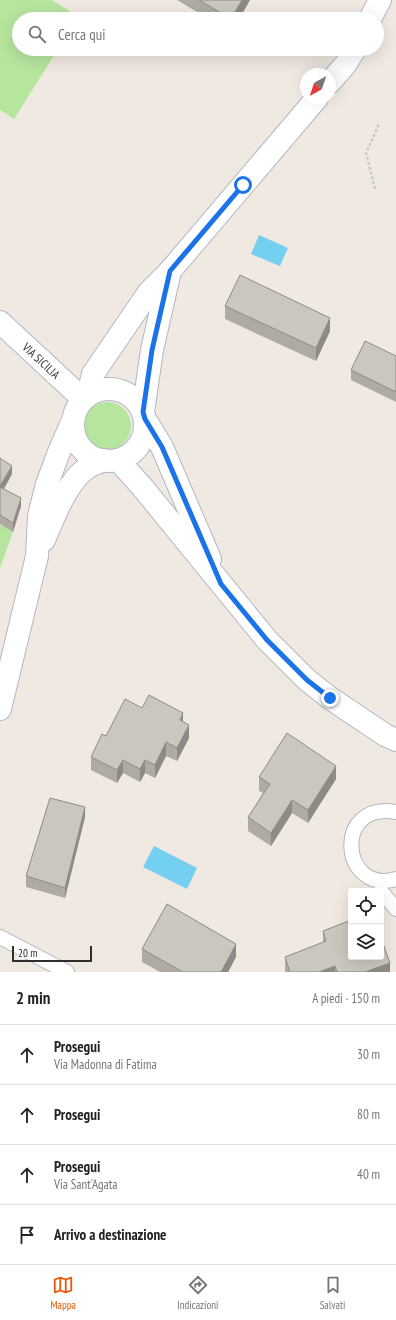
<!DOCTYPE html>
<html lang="it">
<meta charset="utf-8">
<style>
:root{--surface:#fff;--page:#f2f2f2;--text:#222;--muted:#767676;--line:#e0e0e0;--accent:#ea580c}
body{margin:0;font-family:"PT Sans Narrow",sans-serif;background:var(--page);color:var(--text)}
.controls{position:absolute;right:12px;bottom:12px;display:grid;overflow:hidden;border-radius:4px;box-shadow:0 4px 16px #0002}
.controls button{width:36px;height:36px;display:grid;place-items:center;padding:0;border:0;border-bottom:1px solid var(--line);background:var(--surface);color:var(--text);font:20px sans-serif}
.compass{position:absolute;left:300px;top:68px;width:36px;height:36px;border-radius:50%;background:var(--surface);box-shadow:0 4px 16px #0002;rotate:220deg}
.scale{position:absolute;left:12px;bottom:10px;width:80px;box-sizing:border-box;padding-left:4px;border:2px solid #2e2e2e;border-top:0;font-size:11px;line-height:14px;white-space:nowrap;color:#2e2e2e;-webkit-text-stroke:3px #fff;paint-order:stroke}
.stop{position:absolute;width:12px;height:12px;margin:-9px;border:3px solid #1a73e8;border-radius:50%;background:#fff}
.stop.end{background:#1a73e8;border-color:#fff;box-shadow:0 1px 4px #0008}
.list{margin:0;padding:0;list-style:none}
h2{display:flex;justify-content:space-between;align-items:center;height:52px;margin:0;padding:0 16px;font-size:17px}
h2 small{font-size:13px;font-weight:400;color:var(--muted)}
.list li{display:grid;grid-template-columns:26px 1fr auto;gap:12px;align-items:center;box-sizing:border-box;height:60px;padding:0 16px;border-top:1px solid var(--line)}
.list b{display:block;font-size:15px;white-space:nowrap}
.list p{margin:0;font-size:13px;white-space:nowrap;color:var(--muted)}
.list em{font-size:13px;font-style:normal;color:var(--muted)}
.icon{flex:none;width:22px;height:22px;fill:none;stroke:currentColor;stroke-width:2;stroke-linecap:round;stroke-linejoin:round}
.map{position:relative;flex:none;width:396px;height:972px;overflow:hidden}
.search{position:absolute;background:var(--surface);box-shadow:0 4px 16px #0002;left:12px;right:12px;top:12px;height:44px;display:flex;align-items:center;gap:10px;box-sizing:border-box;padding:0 14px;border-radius:22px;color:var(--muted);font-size:15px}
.sheet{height:292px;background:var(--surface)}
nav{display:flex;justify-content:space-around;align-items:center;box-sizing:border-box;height:56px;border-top:1px solid var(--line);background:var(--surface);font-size:11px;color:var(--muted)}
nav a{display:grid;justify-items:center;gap:2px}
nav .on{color:var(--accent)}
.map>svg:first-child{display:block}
</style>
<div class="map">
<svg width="396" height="972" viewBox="0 0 396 972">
<rect width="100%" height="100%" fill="#efe9e1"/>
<g fill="#b6e59e">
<path d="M 0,0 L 52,0 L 78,16 L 76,19 L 19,19 L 19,49 L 58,49 L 14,119 L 0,110 Z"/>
<circle cx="107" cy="426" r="24"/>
<path d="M 0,524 L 13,532 L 0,568 Z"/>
</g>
<g fill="#75cff0">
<path d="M 259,235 L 288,248 L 280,266 L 251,254 Z"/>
<path d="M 154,846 L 197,868 L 187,889 L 143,867 Z"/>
</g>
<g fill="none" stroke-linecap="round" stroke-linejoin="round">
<g stroke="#b4b7c1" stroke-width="16">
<g id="service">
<path d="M 396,812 C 332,801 341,895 396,879"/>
<path d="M 381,891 L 396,909"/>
<path d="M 0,937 L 67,972"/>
</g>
</g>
<g stroke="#b4b7c1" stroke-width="24">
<path id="minor" d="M 0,322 L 83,399"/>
</g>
<g stroke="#b4b7c1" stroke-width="24">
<g id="secondary">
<path d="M 370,19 L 380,0"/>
<path d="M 330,82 L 345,65 L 355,49"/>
<circle cx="109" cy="425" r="36"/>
<path d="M 88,395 L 93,374 L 149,292 L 170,271 L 317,98"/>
<path d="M 143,412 L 152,350 L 170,271"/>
<path d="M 145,419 L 162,447 L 210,559"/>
<path d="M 118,460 L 143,488 L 267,640 L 307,680 L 330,698 L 385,735 L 396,740"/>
<path d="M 44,540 C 53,519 67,481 87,468 C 91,465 98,463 104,460"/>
<path d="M 0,709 L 37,556 L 39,516 L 47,484 L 59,452 L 73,420"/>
</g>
</g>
<path stroke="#c9c9c9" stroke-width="2.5" stroke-dasharray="3 2" stroke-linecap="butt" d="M 375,189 L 366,153 L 379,124"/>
<use href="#service" stroke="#fff" stroke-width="14"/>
<use href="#minor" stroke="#fff" stroke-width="22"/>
<use href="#secondary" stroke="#fff" stroke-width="22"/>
</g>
<g fill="#afaba4">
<path d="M 177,0 L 250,0 L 239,19 L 209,19 Z"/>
<path d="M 225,306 L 330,331 L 316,361 L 225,319 Z"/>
<path d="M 396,356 L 396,402 L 351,380 L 351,370 Z"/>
<path d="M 0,458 L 12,474 L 4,489 L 21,506 L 13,532 L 0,524 Z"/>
<path d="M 142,708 L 183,722 L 189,738 L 177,761 L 166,756 L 155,778 L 145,773 L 140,782 L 123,773 L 117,783 L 91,770 L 91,757 L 106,736 Z"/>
<path d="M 259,777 L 336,779 L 308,823 L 292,813 L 271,846 L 248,831 L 248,817 L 263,793 L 259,791 Z"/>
<path d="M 85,817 L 65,898 L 26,887 L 26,876 Z"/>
<path d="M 323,931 L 390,972 L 285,972 L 285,957 L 323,943 Z"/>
<path d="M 142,949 L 236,957 L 228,972 L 160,972 L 142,962 Z"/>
</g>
<g fill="#8e8b86">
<path d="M 242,0 L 250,0 L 239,19 L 231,19 Z"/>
<path d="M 330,318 L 330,331 L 316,361 L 316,348 Z"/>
<path d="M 12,466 L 12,474 L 0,495 L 0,486 Z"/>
<path d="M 21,498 L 21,506 L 13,532 L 13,523 Z"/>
<path d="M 183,713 L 183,726 L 180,720 Z"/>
<path d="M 189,725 L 189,738 L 177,761 L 177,748 Z"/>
<path d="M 166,742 L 166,756 L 155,778 L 155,765 Z"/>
<path d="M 123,760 L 123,773 L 117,783 L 117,770 Z"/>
<path d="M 145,760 L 145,773 L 140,782 L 140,769 Z"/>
<path d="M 336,766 L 336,779 L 308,823 L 308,810 Z"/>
<path d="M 292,800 L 292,813 L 271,846 L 271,833 Z"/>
<path d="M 85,807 L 85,817 L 65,898 L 65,888 Z"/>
<path d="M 236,944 L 236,957 L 228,972 L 221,972 Z"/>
<path d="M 390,963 L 390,972 L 365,972 Z"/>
<path d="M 335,966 L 335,972 L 319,972 Z"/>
</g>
<g fill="#cbc7bf" stroke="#8e8b86">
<path d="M 199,0 L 242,0 L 231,19 Z"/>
<path d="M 240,275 L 330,318 L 316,348 L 225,306 Z"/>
<path d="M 365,341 L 396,356 L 396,392 L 351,370 Z"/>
<path d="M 0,458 L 12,466 L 0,486 Z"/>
<path d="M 0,487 L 21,498 L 13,523 L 0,515 Z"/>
<path d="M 149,695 L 183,713 L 180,720 L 189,725 L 177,748 L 166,742 L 155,765 L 145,760 L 140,769 L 123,760 L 117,770 L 91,757 L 102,734 L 106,736 L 125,699 L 142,708 Z"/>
<path d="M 287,733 L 336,766 L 308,810 L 292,800 L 271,833 L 248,817 L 270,784 L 259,777 Z"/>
<path d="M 50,798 L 85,807 L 65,888 L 26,876 Z"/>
<path d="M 167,904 L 236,944 L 221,972 L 183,972 L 142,949 Z"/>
<path d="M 351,920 L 351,957 L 381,957 L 381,938 L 390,963 L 365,972 L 337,972 L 335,966 L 319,972 L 290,972 L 285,957 L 326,941 L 323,931 Z"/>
</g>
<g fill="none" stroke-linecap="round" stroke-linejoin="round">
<path stroke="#1a73e8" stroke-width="5" d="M 243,185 L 170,271 L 152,350 L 143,412 L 145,419 L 162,447 L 221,584 L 267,640 L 307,680 L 330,698"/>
</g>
<g text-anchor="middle" stroke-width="3.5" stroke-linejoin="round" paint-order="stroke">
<g font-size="12" fill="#2e2e2e" stroke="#fff">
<text transform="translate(41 361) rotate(43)" y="4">VIA SICILIA</text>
</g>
</g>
</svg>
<div class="controls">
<button><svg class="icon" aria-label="locate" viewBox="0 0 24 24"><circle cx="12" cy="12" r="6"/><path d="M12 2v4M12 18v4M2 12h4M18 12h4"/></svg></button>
<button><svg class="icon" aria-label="layers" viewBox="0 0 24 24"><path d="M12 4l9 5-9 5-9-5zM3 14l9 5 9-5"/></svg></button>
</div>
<svg class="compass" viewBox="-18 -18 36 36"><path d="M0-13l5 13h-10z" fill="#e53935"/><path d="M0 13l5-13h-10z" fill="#767676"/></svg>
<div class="scale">20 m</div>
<div class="stop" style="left:243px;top:185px"></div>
<div class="stop end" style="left:330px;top:698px"></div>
<div class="search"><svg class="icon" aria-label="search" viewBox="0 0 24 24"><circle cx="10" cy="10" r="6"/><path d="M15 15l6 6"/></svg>Cerca qui</div>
</div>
<section class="sheet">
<h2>2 min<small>A piedi · 150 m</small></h2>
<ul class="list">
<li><svg class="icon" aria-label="ahead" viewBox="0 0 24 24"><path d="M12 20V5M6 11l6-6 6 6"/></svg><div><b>Prosegui</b><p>Via Madonna di Fatima</p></div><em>30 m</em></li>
<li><svg class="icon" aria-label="ahead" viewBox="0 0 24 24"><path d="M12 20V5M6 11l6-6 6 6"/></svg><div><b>Prosegui</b></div><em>80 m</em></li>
<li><svg class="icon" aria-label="ahead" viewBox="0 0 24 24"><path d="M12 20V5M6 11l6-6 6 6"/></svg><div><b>Prosegui</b><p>Via Sant'Agata</p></div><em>40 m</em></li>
<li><svg class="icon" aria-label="arrive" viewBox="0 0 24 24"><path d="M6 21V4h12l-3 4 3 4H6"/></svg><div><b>Arrivo a destinazione</b></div></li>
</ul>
</section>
<nav>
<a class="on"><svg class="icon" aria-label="map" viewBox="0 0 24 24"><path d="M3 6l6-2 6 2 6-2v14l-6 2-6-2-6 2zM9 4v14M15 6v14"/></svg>Mappa</a>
<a><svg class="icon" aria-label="directions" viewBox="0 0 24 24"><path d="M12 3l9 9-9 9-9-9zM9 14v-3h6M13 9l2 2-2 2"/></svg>Indicazioni</a>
<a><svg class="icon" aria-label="saved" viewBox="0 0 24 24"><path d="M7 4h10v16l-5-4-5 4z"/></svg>Salvati</a>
</nav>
